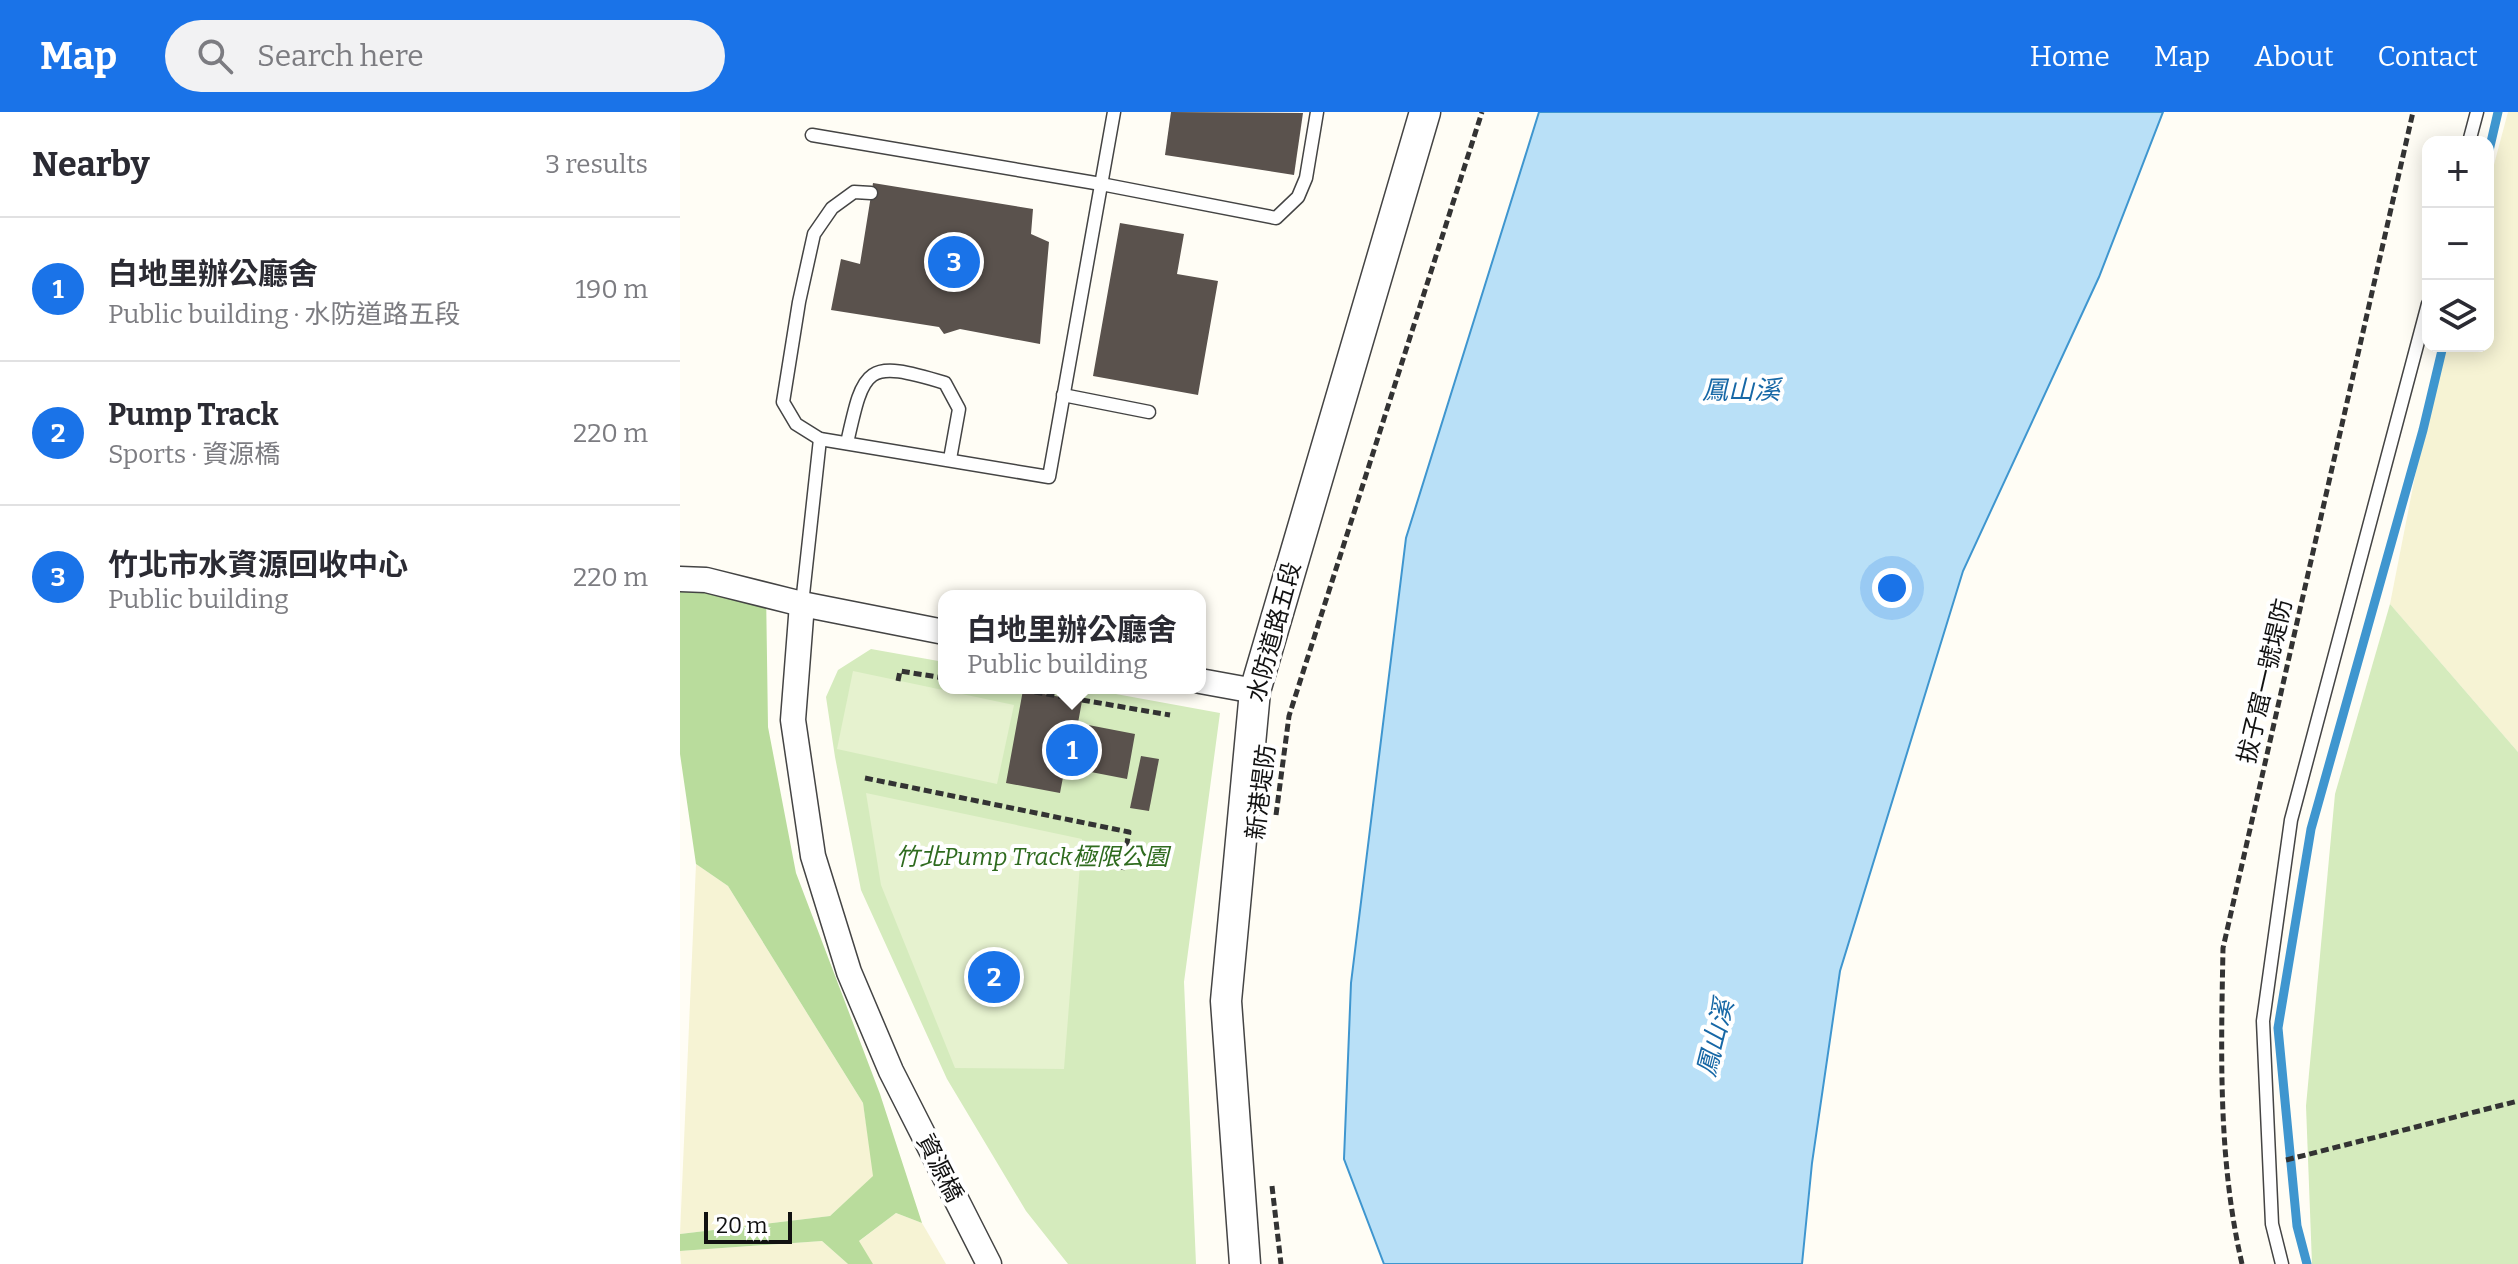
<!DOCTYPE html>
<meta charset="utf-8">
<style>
:root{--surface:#fff;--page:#f2f2f3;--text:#2b2b33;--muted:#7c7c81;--line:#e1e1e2;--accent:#1a73e8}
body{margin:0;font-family:Bitter,"Noto Sans TC",serif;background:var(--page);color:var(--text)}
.controls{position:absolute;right:24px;top:24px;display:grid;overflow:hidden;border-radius:16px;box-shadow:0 4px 20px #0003}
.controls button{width:72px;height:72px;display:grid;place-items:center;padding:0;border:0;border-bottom:2px solid var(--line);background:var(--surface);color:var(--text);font:40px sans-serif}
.scale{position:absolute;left:24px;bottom:20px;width:88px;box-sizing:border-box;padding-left:8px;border:4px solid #111;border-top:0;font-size:22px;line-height:28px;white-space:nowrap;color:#111;-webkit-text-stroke:6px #fff;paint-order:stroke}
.you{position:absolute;left:1212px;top:476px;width:28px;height:28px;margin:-20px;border:6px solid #fff;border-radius:50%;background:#1a73e8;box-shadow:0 0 0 12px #1a73e833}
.badge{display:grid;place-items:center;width:52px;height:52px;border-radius:50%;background:var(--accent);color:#fff;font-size:26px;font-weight:700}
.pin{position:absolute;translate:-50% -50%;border:4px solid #fff;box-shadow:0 2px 8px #0006}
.popup{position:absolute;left:258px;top:478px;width:268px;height:104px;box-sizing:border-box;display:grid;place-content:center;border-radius:16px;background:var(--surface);filter:drop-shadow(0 2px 6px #0005);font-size:26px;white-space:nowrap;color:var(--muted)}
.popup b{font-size:30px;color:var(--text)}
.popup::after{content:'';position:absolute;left:50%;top:100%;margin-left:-16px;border:16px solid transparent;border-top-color:var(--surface)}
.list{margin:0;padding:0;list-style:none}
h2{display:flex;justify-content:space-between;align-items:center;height:104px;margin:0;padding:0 32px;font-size:34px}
h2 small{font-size:26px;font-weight:400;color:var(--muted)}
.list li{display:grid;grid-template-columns:52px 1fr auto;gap:24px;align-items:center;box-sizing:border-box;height:144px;padding:0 32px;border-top:2px solid var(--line)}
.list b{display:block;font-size:30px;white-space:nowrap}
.list p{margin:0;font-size:26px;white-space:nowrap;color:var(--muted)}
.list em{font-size:26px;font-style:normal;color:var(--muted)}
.icon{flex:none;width:44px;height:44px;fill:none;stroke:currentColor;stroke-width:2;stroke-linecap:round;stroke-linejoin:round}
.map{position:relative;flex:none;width:1838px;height:1152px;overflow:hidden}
header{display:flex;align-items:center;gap:48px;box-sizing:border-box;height:112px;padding:0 40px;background:var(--accent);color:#fff}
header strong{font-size:38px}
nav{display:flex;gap:44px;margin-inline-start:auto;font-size:28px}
.search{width:560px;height:72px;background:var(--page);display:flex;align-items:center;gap:20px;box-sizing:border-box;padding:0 28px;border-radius:44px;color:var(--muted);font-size:30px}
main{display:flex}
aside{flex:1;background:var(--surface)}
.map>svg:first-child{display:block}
</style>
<header>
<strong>Map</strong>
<div class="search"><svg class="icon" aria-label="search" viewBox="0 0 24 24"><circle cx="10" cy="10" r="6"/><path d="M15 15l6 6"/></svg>Search here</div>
<nav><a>Home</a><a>Map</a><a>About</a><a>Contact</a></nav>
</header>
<main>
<aside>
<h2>Nearby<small>3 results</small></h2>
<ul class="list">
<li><span class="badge">1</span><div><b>白地里辦公廳舍</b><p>Public building · 水防道路五段</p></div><em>190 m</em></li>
<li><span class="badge">2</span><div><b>Pump Track</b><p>Sports · 資源橋</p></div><em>220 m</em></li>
<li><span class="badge">3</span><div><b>竹北市水資源回收中心</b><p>Public building</p></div><em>220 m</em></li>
</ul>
</aside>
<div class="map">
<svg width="1838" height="1152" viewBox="0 0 1838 1152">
<rect width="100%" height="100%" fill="#fffdf5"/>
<g fill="#f6f3d4">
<path d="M 1828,0 L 1838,0 L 1838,640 L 1710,492 L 1747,303 L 1766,234 L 1808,234 L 1808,75 Z"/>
<path d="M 16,752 L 48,774 L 183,991 L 194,1064 L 150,1104 L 0,1122 Z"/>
<path d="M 216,1101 L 242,1111 L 266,1152 L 193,1152 L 178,1130 Z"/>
<path d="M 142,1129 L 168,1152 L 1,1152 L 0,1139 Z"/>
</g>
<g fill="#d5ebbd">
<path d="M 1710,492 L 1838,640 L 1838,1152 L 1632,1152 L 1626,994 L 1655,682 Z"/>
<path d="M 191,537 L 264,550 L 264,576 L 403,576 L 540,601 L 504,870 L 516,1152 L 388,1152 L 346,1099 L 267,967 L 181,778 L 155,645 L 146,585 L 158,558 Z"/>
</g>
<path fill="#b9dc9c" d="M 0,473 L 86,477 L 88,615 L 116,761 L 200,982 L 242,1111 L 216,1101 L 179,1129 L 193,1152 L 168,1152 L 142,1129 L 0,1139 L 0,1122 L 150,1104 L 193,1064 L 183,991 L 48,774 L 16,752 L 0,642 Z"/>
<g fill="#e6f2cf">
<path d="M 173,559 L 334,593 L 317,672 L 157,637 Z"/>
<path d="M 186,681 L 402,727 L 384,957 L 275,956 L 201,773 Z"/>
</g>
<path fill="#b9e0f7" stroke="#3f96cf" stroke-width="2" d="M 859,0 L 1483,0 L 1419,165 L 1283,459 L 1160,859 L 1132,1051 L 1122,1152 L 704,1152 L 664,1047 L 671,871 L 726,426 Z"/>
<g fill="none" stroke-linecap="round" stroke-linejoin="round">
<g stroke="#3f96cf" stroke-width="9">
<path d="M 1808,43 L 1818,0"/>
<path d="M 1627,1152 L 1617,1114 L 1598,916 L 1631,717 L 1743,318 L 1763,234"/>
</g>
</g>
<g fill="#5a524d">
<path d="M 491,0 L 623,1 L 614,63 L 485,43 Z"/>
<path d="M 193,71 L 353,97 L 351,122 L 369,130 L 360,232 L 280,217 L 264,222 L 259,215 L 151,198 L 161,147 L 180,152 Z"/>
<path d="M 440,111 L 504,122 L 497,162 L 538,169 L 518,283 L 413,264 Z"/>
<path d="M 343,578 L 402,589 L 398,611 L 455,622 L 447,667 L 385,655 L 380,681 L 326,671 Z"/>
<path d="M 461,644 L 479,647 L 469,699 L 450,696 Z"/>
</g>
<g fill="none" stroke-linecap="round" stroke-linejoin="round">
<g stroke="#444" stroke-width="15">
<g id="service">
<path d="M 132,23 L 421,72 L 596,106 L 618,85 L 626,66 L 637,0"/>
<path d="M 1789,30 L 1797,0"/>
<path d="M 191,81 L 174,80 L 152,96 L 134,122 L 119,190 L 103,290 L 116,312 L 140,327 L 369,365 L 434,0"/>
<path d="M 383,283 L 469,300"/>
<path d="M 167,331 C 184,254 186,247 265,271 L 279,297 L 270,347"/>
<path d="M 122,492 L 140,327"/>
<path d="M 1602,1152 L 1592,1112 L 1583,909 L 1611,708 L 1748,192"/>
</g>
</g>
<g stroke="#444" stroke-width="27">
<g id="minor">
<path d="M 0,467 L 26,468 L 122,492 L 264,520"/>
<path d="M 122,492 L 113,608 L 133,744 L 169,860 L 211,959 L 309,1152"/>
<path d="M 520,569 L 575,579"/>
</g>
</g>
<g stroke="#444" stroke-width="33">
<path id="tertiary" d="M 565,1152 L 546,889 L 575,579 L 745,0"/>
</g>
<g stroke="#333" stroke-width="5" stroke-dasharray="8 4" stroke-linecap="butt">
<path d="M 218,569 L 220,559 L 264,566"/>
<path d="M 331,576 L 490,603"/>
<path d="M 185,666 L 449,720 L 442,758"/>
<path d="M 596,703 L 609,604 L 802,0"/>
<path d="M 1606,1048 L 1838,989"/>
<path d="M 592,1074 L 601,1152"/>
<path d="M 1562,1152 C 1538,1048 1541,942 1543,836 L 1733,0"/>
</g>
<use href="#service" stroke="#fff" stroke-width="12"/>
<use href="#minor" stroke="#fff" stroke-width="24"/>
<use href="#tertiary" stroke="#fff" stroke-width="30"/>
</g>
<g text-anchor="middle" stroke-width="8" stroke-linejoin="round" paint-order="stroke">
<g font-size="24" fill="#111" stroke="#fff">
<text transform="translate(594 520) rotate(-75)" y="8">水防道路五段</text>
<text transform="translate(1585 569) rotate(-77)" y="8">拔子窟一號堤防</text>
<text transform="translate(581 680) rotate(-83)" y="8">新港堤防</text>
<text transform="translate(260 1056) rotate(63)" y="8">資源橋</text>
</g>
<g font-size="24" font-style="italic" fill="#2f6b1f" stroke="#fff">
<text x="352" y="753">竹北Pump Track極限公園</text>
</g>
<g font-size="26" font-style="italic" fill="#1768a6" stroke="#fff">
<text x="1061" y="287">鳳山溪</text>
<text transform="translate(1035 926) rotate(-76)" y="9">鳳山溪</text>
</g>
</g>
</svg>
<div class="controls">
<button>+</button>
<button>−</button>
<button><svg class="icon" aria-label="layers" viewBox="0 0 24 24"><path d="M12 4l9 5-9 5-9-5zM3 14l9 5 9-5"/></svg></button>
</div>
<div class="scale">20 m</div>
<div class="you"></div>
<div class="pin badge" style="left:392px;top:638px">1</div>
<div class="popup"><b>白地里辦公廳舍</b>Public building</div>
<div class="pin badge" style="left:314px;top:865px">2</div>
<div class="pin badge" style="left:274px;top:150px">3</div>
</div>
</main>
